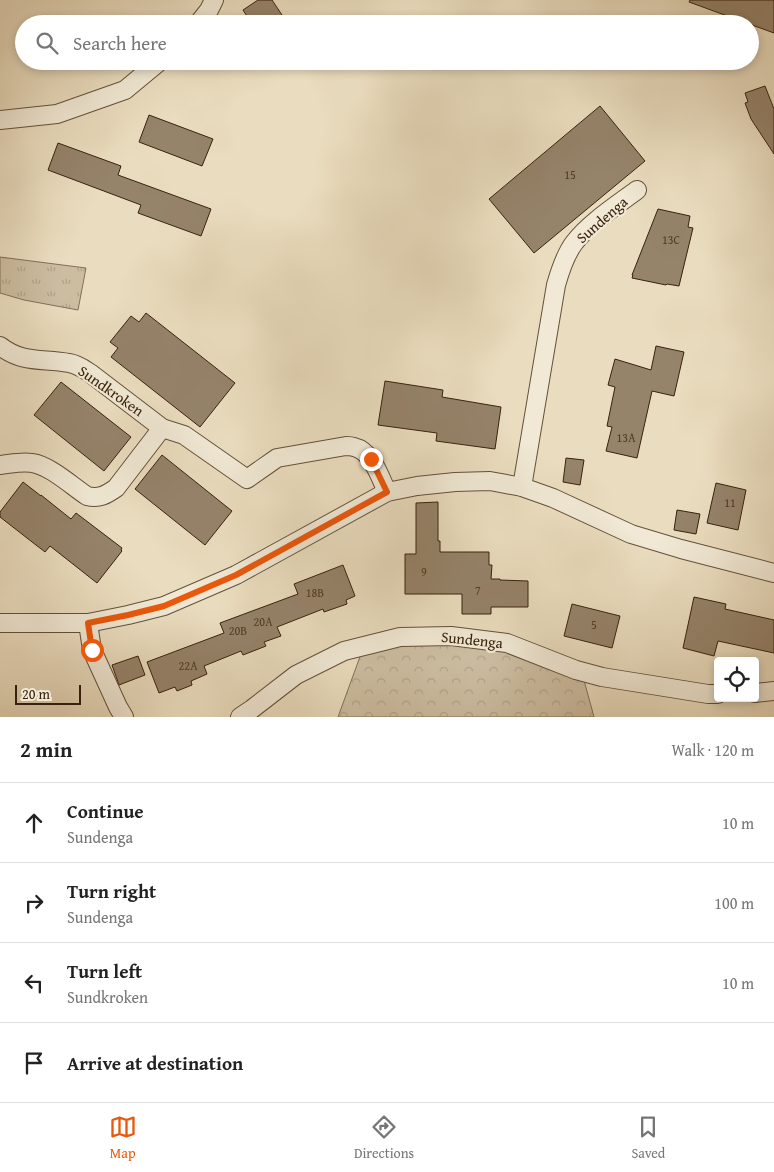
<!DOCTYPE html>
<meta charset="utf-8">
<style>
:root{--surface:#fff;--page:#f6f6f6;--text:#222;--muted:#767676;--line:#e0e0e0;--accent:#ea580c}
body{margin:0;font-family:"Gentium Book Plus",serif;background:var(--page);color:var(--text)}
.controls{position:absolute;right:15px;bottom:15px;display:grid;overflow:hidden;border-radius:5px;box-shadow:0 2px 8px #0003}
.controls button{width:45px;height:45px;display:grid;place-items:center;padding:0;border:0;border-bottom:1px solid var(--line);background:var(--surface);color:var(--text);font:25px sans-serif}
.scale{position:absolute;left:15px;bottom:12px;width:66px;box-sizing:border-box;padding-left:5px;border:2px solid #38220d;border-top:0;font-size:14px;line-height:18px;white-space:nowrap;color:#38220d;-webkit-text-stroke:4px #f1e9d5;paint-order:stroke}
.stop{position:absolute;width:15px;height:15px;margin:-11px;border:4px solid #ea580c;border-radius:50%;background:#fff}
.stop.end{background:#ea580c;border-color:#fff;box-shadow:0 1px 5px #0008}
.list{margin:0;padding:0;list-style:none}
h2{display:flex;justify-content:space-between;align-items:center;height:65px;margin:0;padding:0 20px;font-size:21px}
h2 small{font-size:16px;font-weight:400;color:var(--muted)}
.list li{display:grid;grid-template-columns:32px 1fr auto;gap:15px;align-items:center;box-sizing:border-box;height:80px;padding:0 20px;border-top:1px solid var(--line)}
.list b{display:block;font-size:19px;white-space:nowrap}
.list p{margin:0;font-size:16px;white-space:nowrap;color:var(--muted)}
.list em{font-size:16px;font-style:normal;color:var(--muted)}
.icon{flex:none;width:28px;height:28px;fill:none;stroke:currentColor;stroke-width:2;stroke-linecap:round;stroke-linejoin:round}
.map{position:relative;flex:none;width:774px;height:717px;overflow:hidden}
.search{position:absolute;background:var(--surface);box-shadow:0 2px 8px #0003;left:15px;right:15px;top:15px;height:55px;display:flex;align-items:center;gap:12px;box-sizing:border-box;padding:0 18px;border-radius:28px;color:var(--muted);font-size:19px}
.sheet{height:385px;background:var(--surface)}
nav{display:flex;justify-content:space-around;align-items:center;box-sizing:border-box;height:70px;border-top:1px solid var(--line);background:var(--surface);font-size:14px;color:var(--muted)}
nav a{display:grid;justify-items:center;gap:2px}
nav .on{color:var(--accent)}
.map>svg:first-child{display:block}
</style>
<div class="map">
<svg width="774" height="717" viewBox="0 0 774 717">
<defs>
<pattern id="grass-tufts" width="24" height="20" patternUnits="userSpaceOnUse" patternTransform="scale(1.25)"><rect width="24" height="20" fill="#ccbda1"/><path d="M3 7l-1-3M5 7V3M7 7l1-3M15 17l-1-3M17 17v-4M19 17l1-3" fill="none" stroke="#b0a289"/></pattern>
<pattern id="forest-crowns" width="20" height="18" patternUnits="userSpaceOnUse" patternTransform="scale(1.25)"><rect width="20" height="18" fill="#ccbda1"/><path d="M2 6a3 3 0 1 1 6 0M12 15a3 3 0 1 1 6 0" fill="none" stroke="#b0a289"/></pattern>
</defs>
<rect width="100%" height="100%" fill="#eaddbf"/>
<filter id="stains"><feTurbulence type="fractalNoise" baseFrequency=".004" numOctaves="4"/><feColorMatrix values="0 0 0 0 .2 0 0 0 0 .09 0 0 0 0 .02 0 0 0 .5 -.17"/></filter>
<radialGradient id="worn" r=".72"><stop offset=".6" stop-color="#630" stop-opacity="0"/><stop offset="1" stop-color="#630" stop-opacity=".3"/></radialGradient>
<path fill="url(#grass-tufts)" stroke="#827057" d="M 0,257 L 86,268 L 78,310 L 24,300 L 0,293 Z"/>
<path fill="url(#forest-crowns)" stroke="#827057" d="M 454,631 L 582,673 L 594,717 L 338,717 L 365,643 Z"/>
<g fill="#95836a" stroke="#38220d">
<path d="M 258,0 L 272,0 L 288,24 L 252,24 L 243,10 Z"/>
<path d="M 690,0 L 774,0 L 774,33 L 689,2 Z"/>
<path d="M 765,86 L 774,109 L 774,154 L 751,119 L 745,103 L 748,102 L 745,93 Z"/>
<path d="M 600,106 L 645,161 L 534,253 L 489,199 Z"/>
<path d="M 149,115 L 213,139 L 202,166 L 139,142 Z"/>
<path d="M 58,143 L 121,166 L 118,175 L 211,209 L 201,236 L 138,213 L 141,205 L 48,170 Z"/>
<path d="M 658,209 L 690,216 L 688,227 L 693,228 L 679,286 L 667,284 L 666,285 L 632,278 L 633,275 L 632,275 Z"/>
<path d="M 146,313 L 235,383 L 200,427 L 111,357 L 118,348 L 110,342 L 131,316 L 139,322 Z"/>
<path d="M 656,346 L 684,352 L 674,396 L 652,391 L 637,458 L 606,451 L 612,427 L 607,426 L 615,387 L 608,385 L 615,359 L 651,370 Z"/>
<path d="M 385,381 L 443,390 L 442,397 L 501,407 L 495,449 L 436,441 L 437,433 L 378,425 Z"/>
<path d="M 61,382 L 131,437 L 104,471 L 34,415 Z"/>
<path d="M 162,455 L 232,511 L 205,545 L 135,489 Z"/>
<path d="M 566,458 L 584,460 L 580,485 L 563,482 Z"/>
<path d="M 23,482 L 41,496 L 41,495 L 71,519 L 76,513 L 122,548 L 121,550 L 122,551 L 97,583 L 50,546 L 45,552 L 0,517 L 0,512 Z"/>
<path d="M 716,483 L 746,490 L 738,530 L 707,523 Z"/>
<path d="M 438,502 L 438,541 L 440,541 L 440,552 L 489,552 L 489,565 L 492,565 L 491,579 L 500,579 L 500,580 L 528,581 L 528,607 L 491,607 L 491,614 L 462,614 L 462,594 L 405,594 L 405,554 L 416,554 L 416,503 Z"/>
<path d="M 677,510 L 700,514 L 696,534 L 674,530 Z"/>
<path d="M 343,565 L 355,596 L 346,600 L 347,604 L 324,612 L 323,609 L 277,627 L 281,636 L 264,642 L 266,646 L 243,655 L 241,651 L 204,666 L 207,674 L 191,681 L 192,685 L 177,691 L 175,687 L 159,693 L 147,662 L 224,633 L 220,623 L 298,594 L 294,584 Z"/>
<path d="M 694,597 L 726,604 L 725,609 L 774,620 L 774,653 L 718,641 L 714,656 L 683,648 Z"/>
<path d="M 572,604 L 620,616 L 612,648 L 564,636 Z"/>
<path d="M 138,656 L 145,675 L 119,685 L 112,665 Z"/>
</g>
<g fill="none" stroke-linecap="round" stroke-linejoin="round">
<g stroke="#64513a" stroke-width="20">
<g id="street">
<path d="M 198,24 L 209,10 L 214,0"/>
<path d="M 0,120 L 57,114 L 125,90 L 160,61"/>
<path d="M 0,346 C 23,364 43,358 69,363 C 77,364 84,369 90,373 L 162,428 L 184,435 L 247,479 L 277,458 L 346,446 C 348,446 351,446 354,447 C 372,451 380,477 387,492"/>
<path d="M 0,465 C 10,464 22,461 32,463 C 49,465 72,486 87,496 C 99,499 106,495 116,488 L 162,428"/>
<path d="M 522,487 L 556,285 C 560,271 565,255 574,243 C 589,223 617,205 637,190"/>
<path d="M 0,623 L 88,623 L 128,615 L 164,606 L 236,575 L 387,492 L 417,486 L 455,482 L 490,481 L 522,487 L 553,498 L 631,534 L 681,549 L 774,573"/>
<path d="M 88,623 L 92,650 L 118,707 L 124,717"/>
<path d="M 755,693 L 774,691"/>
<path d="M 240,717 L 252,709 L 296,675 L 344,651 L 400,637 L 451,636 L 507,643 L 576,670 L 602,677 L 708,694 L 718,694"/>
</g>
</g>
<use href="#street" stroke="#f1e9d5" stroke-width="18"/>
</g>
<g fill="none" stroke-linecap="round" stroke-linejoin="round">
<path stroke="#ea580c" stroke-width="6" d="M 92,650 L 88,623 L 128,615 L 164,606 L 236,575 L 387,492 L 371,459"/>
</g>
<g text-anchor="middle" stroke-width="4.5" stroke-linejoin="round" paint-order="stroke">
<g font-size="12" fill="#4f3a24">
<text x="570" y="179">15</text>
<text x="671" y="244">13C</text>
<text x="626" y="442">13A</text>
<text x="730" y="507">11</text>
<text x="424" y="576">9</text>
<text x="478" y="595">7</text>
<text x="315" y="597">18B</text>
<text x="263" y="626">20A</text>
<text x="594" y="629">5</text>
<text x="238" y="635">20B</text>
<text x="188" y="670">22A</text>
</g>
<g font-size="15" fill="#38220d" stroke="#f1e9d5">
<text transform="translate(602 220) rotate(-41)" y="5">Sundenga</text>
<text transform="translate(111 391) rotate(35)" y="5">Sundkroken</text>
<text transform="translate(472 640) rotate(6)" y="5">Sundenga</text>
</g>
</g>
<rect width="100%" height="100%" filter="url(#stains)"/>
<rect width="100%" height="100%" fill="url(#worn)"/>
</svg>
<div class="controls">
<button><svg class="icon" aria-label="locate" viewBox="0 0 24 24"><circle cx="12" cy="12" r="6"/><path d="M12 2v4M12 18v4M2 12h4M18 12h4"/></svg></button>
</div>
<div class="scale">20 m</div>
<div class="stop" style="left:92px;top:650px"></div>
<div class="stop end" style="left:371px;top:459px"></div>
<div class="search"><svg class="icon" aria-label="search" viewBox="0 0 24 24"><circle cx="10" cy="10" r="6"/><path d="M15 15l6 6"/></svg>Search here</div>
</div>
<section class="sheet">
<h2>2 min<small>Walk · 120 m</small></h2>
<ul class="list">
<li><svg class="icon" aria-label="ahead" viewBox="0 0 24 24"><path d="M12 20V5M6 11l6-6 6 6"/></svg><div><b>Continue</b><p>Sundenga</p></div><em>10 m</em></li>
<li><svg class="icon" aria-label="right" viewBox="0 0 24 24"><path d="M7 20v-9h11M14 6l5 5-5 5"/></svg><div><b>Turn right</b><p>Sundenga</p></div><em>100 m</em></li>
<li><svg class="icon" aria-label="left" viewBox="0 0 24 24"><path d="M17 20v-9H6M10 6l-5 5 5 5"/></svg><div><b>Turn left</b><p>Sundkroken</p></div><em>10 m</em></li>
<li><svg class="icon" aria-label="arrive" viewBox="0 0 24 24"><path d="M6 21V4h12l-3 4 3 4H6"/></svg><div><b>Arrive at destination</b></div></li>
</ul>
</section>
<nav>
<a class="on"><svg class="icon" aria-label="map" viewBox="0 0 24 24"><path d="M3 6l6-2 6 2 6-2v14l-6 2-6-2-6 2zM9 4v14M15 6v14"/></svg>Map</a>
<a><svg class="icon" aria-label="directions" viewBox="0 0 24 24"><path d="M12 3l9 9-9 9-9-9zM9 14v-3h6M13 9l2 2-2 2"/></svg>Directions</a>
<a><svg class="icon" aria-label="saved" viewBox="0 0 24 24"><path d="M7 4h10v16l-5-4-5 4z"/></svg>Saved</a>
</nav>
